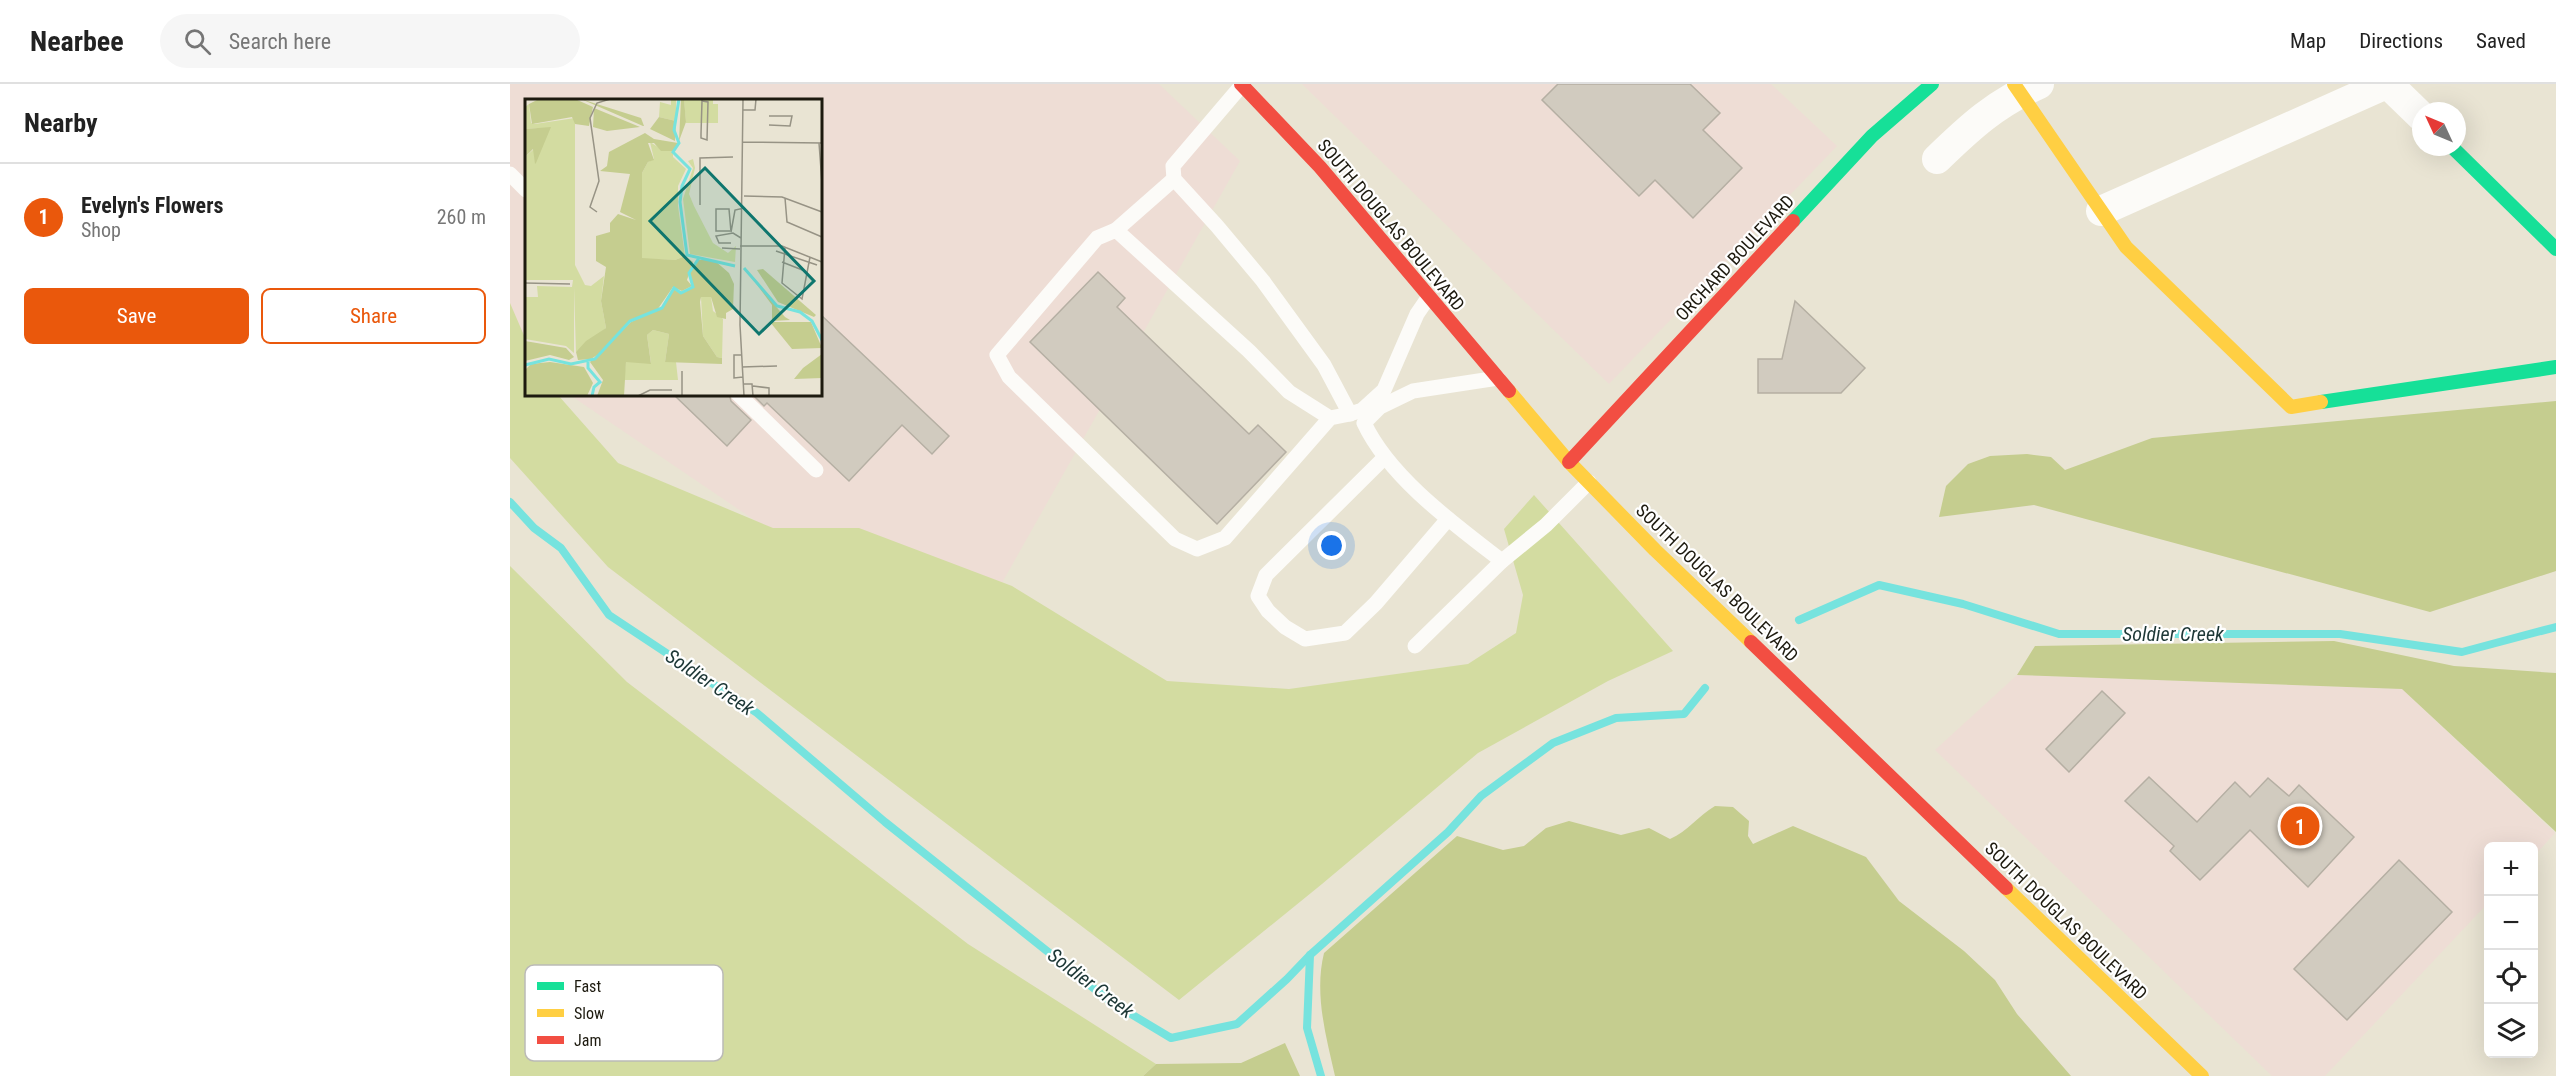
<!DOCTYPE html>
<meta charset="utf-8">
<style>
:root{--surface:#fff;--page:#f6f6f6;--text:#222;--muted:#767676;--line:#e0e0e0;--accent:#ea580c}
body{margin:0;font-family:"Roboto Condensed",sans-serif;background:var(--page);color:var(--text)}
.controls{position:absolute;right:18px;bottom:18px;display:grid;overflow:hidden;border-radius:9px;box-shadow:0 6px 24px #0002}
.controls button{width:54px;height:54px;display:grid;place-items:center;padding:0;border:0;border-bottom:2px solid var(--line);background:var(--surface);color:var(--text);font:30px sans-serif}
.compass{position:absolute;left:1902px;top:18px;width:54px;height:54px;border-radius:50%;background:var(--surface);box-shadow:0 6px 24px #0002;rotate:314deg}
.you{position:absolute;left:822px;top:462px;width:21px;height:21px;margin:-15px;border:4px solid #fff;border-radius:50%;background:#1a73e8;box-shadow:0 0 0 9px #1a73e833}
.badge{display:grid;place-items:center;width:39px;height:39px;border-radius:50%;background:var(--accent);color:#fff;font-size:20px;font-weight:700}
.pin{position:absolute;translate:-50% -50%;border:3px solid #fff;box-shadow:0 2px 6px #0006}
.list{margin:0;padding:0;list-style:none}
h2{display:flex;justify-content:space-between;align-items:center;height:78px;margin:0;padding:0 24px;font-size:26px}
h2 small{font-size:20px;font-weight:400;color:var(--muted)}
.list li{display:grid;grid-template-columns:39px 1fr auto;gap:18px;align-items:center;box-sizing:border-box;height:108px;padding:0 24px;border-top:2px solid var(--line)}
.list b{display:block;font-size:22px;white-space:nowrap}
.list p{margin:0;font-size:20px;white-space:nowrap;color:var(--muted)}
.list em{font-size:20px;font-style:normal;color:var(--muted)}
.actions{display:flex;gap:12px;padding:18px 24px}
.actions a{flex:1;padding:14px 0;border:2px solid var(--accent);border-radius:9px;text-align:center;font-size:21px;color:var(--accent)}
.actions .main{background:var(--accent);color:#fff}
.icon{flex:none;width:33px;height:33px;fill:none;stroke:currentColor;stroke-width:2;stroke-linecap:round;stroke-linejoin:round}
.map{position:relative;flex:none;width:2046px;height:992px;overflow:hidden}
header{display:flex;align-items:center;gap:36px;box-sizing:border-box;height:84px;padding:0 30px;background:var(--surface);border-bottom:2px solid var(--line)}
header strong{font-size:28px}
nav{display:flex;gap:33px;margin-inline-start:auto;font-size:21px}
.search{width:420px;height:54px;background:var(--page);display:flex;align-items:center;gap:15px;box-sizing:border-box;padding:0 21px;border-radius:33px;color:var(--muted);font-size:22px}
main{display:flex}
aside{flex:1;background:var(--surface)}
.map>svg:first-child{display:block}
</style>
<header>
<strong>Nearbee</strong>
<div class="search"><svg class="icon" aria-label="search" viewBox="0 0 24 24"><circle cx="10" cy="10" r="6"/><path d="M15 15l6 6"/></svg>Search here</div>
<nav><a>Map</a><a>Directions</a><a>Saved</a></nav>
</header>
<main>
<aside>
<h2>Nearby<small></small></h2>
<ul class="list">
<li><span class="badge">1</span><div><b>Evelyn's Flowers</b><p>Shop</p></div><em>260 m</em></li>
</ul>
<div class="actions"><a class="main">Save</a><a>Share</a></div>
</aside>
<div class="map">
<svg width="2046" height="992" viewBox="0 0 2046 992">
<rect width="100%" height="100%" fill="#e9e4d3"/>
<g fill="#eeddd5">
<path d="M 0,0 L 649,0 L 730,77 L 449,575 L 60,311 L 310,310 L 310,16 L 16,16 L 16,281 L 0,269 Z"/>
<path d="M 792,0 L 1261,0 L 1327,62 L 1099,300 Z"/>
<path d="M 1507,591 L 1892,605 L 2045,749 L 2024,772 L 2024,762 L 1978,762 L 1978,819 L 1815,992 L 1762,992 L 1425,666 Z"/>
</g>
<g fill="#d3dca1">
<path d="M 0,219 L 16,256 L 16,310 L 48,311 L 108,379 L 263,444 L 349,444 L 502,502 L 657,597 L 779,605 L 958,580 L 1006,549 L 1013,511 L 994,445 L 1024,411 L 1163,567 L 1098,597 L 968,669 L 812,800 L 669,916 L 98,483 L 0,374 Z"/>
<path d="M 0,482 L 117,598 L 458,860 L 646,980 L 633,992 L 0,992 Z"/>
</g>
<g fill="#c5cd8f">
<path d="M 2046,317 L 2046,487 L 1920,528 L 1524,421 L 1429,433 L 1436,402 L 1458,380 L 1480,372 L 1517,370 L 1541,373 L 1555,386 L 1642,354 Z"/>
<path d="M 1824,557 L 1944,582 L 2046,589 L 2046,748 L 1892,605 L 1507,591 L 1525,562 Z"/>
<path d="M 1205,722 L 1223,723 L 1239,737 L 1238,752 L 1243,760 L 1283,742 L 1356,773 L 1389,817 L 1454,867 L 1485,896 L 1507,930 L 1561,992 L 825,992 C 816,952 804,910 814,869 L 947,752 L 993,766 L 1014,762 L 1036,744 L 1059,737 L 1111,751 L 1139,744 L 1160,755 C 1178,747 1188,732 1205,722 Z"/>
<path d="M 775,959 L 790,992 L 633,992 L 646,980 L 731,979 Z"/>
</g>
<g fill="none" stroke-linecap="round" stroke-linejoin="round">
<g stroke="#76e3de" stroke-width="8">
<path d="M 0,418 L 24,444 L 51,464 L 99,531 L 247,629 L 375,738 L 601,918 L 661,954 L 727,940 L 777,895 L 800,871 L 938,748 L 971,712 L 1043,659 L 1106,634 L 1174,630 L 1195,604"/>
<path d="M 1289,536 L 1369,501 L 1453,520 L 1549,550 L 1830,550 L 1952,568 L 2046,543"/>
<path d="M 800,871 L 797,944 L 811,992"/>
</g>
</g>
<g fill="#d1cbbf" stroke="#b5afa3" stroke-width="1.5">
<path d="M 1048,0 L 1180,0 L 1210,29 L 1193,46 L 1232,84 L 1183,134 L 1145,96 L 1129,112 L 1032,16 Z"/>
<path d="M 588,188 L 615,214 L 607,223 L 739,350 L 748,341 L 776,368 L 707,440 L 520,258 Z"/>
<path d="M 1285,217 L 1355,284 L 1331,309 L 1248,309 L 1248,275 L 1272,275 Z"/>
<path d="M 310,230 L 439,352 L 422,370 L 392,341 L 339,397 L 257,319 L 254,322 L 242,310 L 310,310 Z"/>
<path d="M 163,310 L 219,310 L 221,317 L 241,336 L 217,362 Z"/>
<path d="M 1592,607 L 1615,629 L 1559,688 L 1536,665 Z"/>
<path d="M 1639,693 L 1687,738 L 1725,698 L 1740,713 L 1758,694 L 1779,712 L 1789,701 L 1844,753 L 1798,803 L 1740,746 L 1690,796 L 1660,767 L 1664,762 L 1615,717 Z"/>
<path d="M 1889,776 L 1942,828 L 1837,936 L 1784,885 Z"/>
</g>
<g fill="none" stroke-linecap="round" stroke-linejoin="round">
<g stroke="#fcfbf8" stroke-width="15">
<path d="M 732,1 L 663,82 L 664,95 L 707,142 L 753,197 L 814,281 L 840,330 L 820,334 L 779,308 L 739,267 L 606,146 L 587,154 L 487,271 L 499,293 L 665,455 L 687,465 L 715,454 L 820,334"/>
<path d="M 0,90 L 16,106"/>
<path d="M 606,146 L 664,95"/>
<path d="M 988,294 L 903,307 L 870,323 L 854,339 C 880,394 944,440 992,477"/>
<path d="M 228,310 L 306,386"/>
<path d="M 840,330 L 852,326 L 874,306 L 907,230 L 918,214"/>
<path d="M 874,374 L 756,491 L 748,512 L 758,527 L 775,543 L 795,555 L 835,549 L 866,519 L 938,435"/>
<path d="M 905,562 L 992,477 L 1036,441 L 1079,398"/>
</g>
<g stroke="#fcfbf8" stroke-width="30">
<path d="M 1878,0 L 1911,32"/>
<path d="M 1427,75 C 1461,42 1485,20 1529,0"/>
<path d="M 1591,127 L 1876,0"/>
</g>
<g stroke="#16e098" stroke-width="14">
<path d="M 1942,63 L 2046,165"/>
<path d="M 1283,137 L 1362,52 L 1422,0"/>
<path d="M 1811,318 L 2046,283"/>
</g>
<g stroke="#ffcf43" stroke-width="14">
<path d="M 1504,0 L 1616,163 L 1781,323 L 1811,318"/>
<path d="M 999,307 L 1059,378 L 1145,466 L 1241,558"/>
<path d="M 1496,804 L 1692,992"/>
</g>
<g stroke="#f24e42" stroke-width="14">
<path d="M 731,0 L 810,83 L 999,307"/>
<path d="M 1059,378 L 1283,137"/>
<path d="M 1241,558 L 1496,804"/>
</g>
</g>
<g text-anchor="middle" stroke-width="4.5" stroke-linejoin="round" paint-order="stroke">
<g font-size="18" fill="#1d1a0f" stroke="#fff">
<text transform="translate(881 141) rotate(50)" y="6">SOUTH DOUGLAS BOULEVARD</text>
<text transform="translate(1225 174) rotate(-47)" y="6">ORCHARD BOULEVARD</text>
<text transform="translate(1207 499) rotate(44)" y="6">SOUTH DOUGLAS BOULEVARD</text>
<text transform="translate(1556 837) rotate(44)" y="6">SOUTH DOUGLAS BOULEVARD</text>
</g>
<g font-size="20" font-style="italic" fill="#1d3736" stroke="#fff">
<text x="1663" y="557">Soldier Creek</text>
<text transform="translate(200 598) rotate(34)" y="7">Soldier Creek</text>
<text transform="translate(581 899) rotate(37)" y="7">Soldier Creek</text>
</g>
</g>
<g transform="translate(15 15)">
<rect width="297" height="297" fill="#e9e4d3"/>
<path d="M 146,0 L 151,0 L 151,22 L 134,18 L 135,3 L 146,6 ZM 188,0 L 188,5 L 193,5 L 193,24 L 161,24 L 159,1 ZM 4,5 L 6,24 L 10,25 L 50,19 L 50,166 L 60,186 L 66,187 L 79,177 L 76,202 L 81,229 L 51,253 L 49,188 L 49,254 L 41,247 L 0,240 L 0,198 L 13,198 L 12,187 L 47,188 L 48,181 L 0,181 L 0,58 L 9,50 L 9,59 L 15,29 L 0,30 L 0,8 ZM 125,43 L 139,52 L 148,52 L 148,58 L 161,70 L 153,87 L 153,107 L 160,157 L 150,161 L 117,160 L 117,74 L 123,63 L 129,60 ZM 168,60 L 170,69 L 164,95 L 169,107 L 188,144 L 203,154 L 211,147 L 210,163 L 165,155 L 158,100 L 168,69 L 163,62 ZM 176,198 L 186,198 L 188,212 L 198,220 L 197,259 L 192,258 L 178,237 ZM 128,231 L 144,235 L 140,263 L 151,263 L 153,281 L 99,281 L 101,262 L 126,264 L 122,236 Z" fill="#d3dca1"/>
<path d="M 14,0 L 50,0 L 68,8 L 64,27 L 50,25 L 47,18 L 7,25 L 4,5 ZM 56,0 L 116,19 L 119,27 L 118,27 ZM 156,0 L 159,0 L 161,23 L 154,42 ZM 69,9 L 115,28 L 82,32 L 68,28 ZM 134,18 L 151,22 L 150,42 L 125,30 ZM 26,28 L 11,64 L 10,65 L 8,50 L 0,58 L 0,30 ZM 120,34 L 129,40 L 153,44 L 148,52 L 136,52 L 129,44 L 123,44 L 129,61 L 123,63 L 117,74 L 117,159 L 150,161 L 160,157 L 168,163 L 162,181 L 167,187 L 157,192 L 148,188 L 130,214 L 105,222 L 75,254 L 66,260 L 53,261 L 51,253 L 61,242 L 81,229 L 76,202 L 81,168 L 71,162 L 71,137 L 85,133 L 85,124 L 93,115 L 111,121 L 95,113 L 105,75 L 75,72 L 82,67 L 84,53 ZM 173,161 L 189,161 L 204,174 L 209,185 L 208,210 L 201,214 L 201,220 L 192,218 L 186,198 L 176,198 L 175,203 L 178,237 L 192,258 L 197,259 L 197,265 L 140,263 L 144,235 L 128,231 L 122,236 L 126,265 L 101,263 L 99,297 L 72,297 L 78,281 L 65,263 L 106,223 L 137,209 L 149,190 L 156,195 L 169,188 L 164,175 ZM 238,170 L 291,216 L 289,218 L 253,203 L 232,171 ZM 230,183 L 260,218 L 265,221 L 247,222 L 247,206 ZM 245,223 L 286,223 L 297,249 L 267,250 ZM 0,242 L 41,249 L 49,258 L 44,261 L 25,256 L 0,262 ZM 297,255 L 297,279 L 269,280 L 278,269 ZM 25,263 L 59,268 L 68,284 L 62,297 L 0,297 L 0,271 L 6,265 Z" fill="#c5cd8f"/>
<path fill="none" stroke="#76e3de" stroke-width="3" d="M 154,0 L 149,31 L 154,44 L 148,53 L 165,70 L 157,87 L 155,103 L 162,156 L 210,167M 219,169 L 252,207 L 275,213 L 287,222 L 297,241M 63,263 L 63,269 L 75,283 L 69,288 L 67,297M 0,266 L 24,260 L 46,265 L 70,260 L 105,222 L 137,209 L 149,189 L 156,194 L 168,188 L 164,174 L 174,159"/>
<path fill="none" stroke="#979385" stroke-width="1.5" d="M 218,0 L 215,226 L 219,297M 177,2 L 183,3 L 182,41 L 176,39 L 176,35 L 177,2 L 177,0M 218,11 L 230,11 L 231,0M 244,17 L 267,17 L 265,27 L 244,26M 218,43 L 297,44M 294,44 L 297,84M 219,97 L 257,98 L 297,113M 260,99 L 262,123 L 297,138M 175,106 L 175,59 L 208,58M 72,113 L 65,108 L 74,82 L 65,19 L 72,4 L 85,0M 205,132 L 191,132 L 191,110 L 204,110 L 206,133 L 210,111 L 219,109M 206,144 L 194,144 L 191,137 L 208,134 L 216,139M 215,147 L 257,147 L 297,163M 260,148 L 257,184 L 277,200 L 285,158M 197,149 L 215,150M 251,152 L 292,166M 257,163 L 280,172M 0,184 L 45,185M 216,256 L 209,256 L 209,279 L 218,278M 217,268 L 252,267M 157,272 L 157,297M 219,285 L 227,285 L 228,297M 228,287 L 244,289 L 244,297M 113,297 L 125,291 L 147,291"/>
<path fill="#0f766e" fill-opacity="0.15" stroke="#0f766e" stroke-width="3" d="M 180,69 L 289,182 L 234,235 L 125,122 Z"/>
<rect width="297" height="297" fill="none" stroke="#1d1a0f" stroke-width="3"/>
</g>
<rect x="15" y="881" width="198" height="96" rx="9" fill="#fff" stroke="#bbbab7" stroke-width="1.5"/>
<rect x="27" y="898" width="27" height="8" fill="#16e098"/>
<rect x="27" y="925" width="27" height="8" fill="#ffcf43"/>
<rect x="27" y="952" width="27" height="8" fill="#f24e42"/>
<g font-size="16" fill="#1d1a0f">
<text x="64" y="908">Fast</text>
<text x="64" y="935">Slow</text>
<text x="64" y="962">Jam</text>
</g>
</svg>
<div class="controls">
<button>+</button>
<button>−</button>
<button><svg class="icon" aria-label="locate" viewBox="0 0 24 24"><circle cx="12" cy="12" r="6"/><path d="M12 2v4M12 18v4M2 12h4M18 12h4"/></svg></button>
<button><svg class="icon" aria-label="layers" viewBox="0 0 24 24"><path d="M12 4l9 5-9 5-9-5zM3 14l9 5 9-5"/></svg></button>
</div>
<svg class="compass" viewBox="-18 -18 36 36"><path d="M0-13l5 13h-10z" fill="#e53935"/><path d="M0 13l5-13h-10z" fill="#767676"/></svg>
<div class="you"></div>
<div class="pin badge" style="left:1790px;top:742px">1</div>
</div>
</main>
